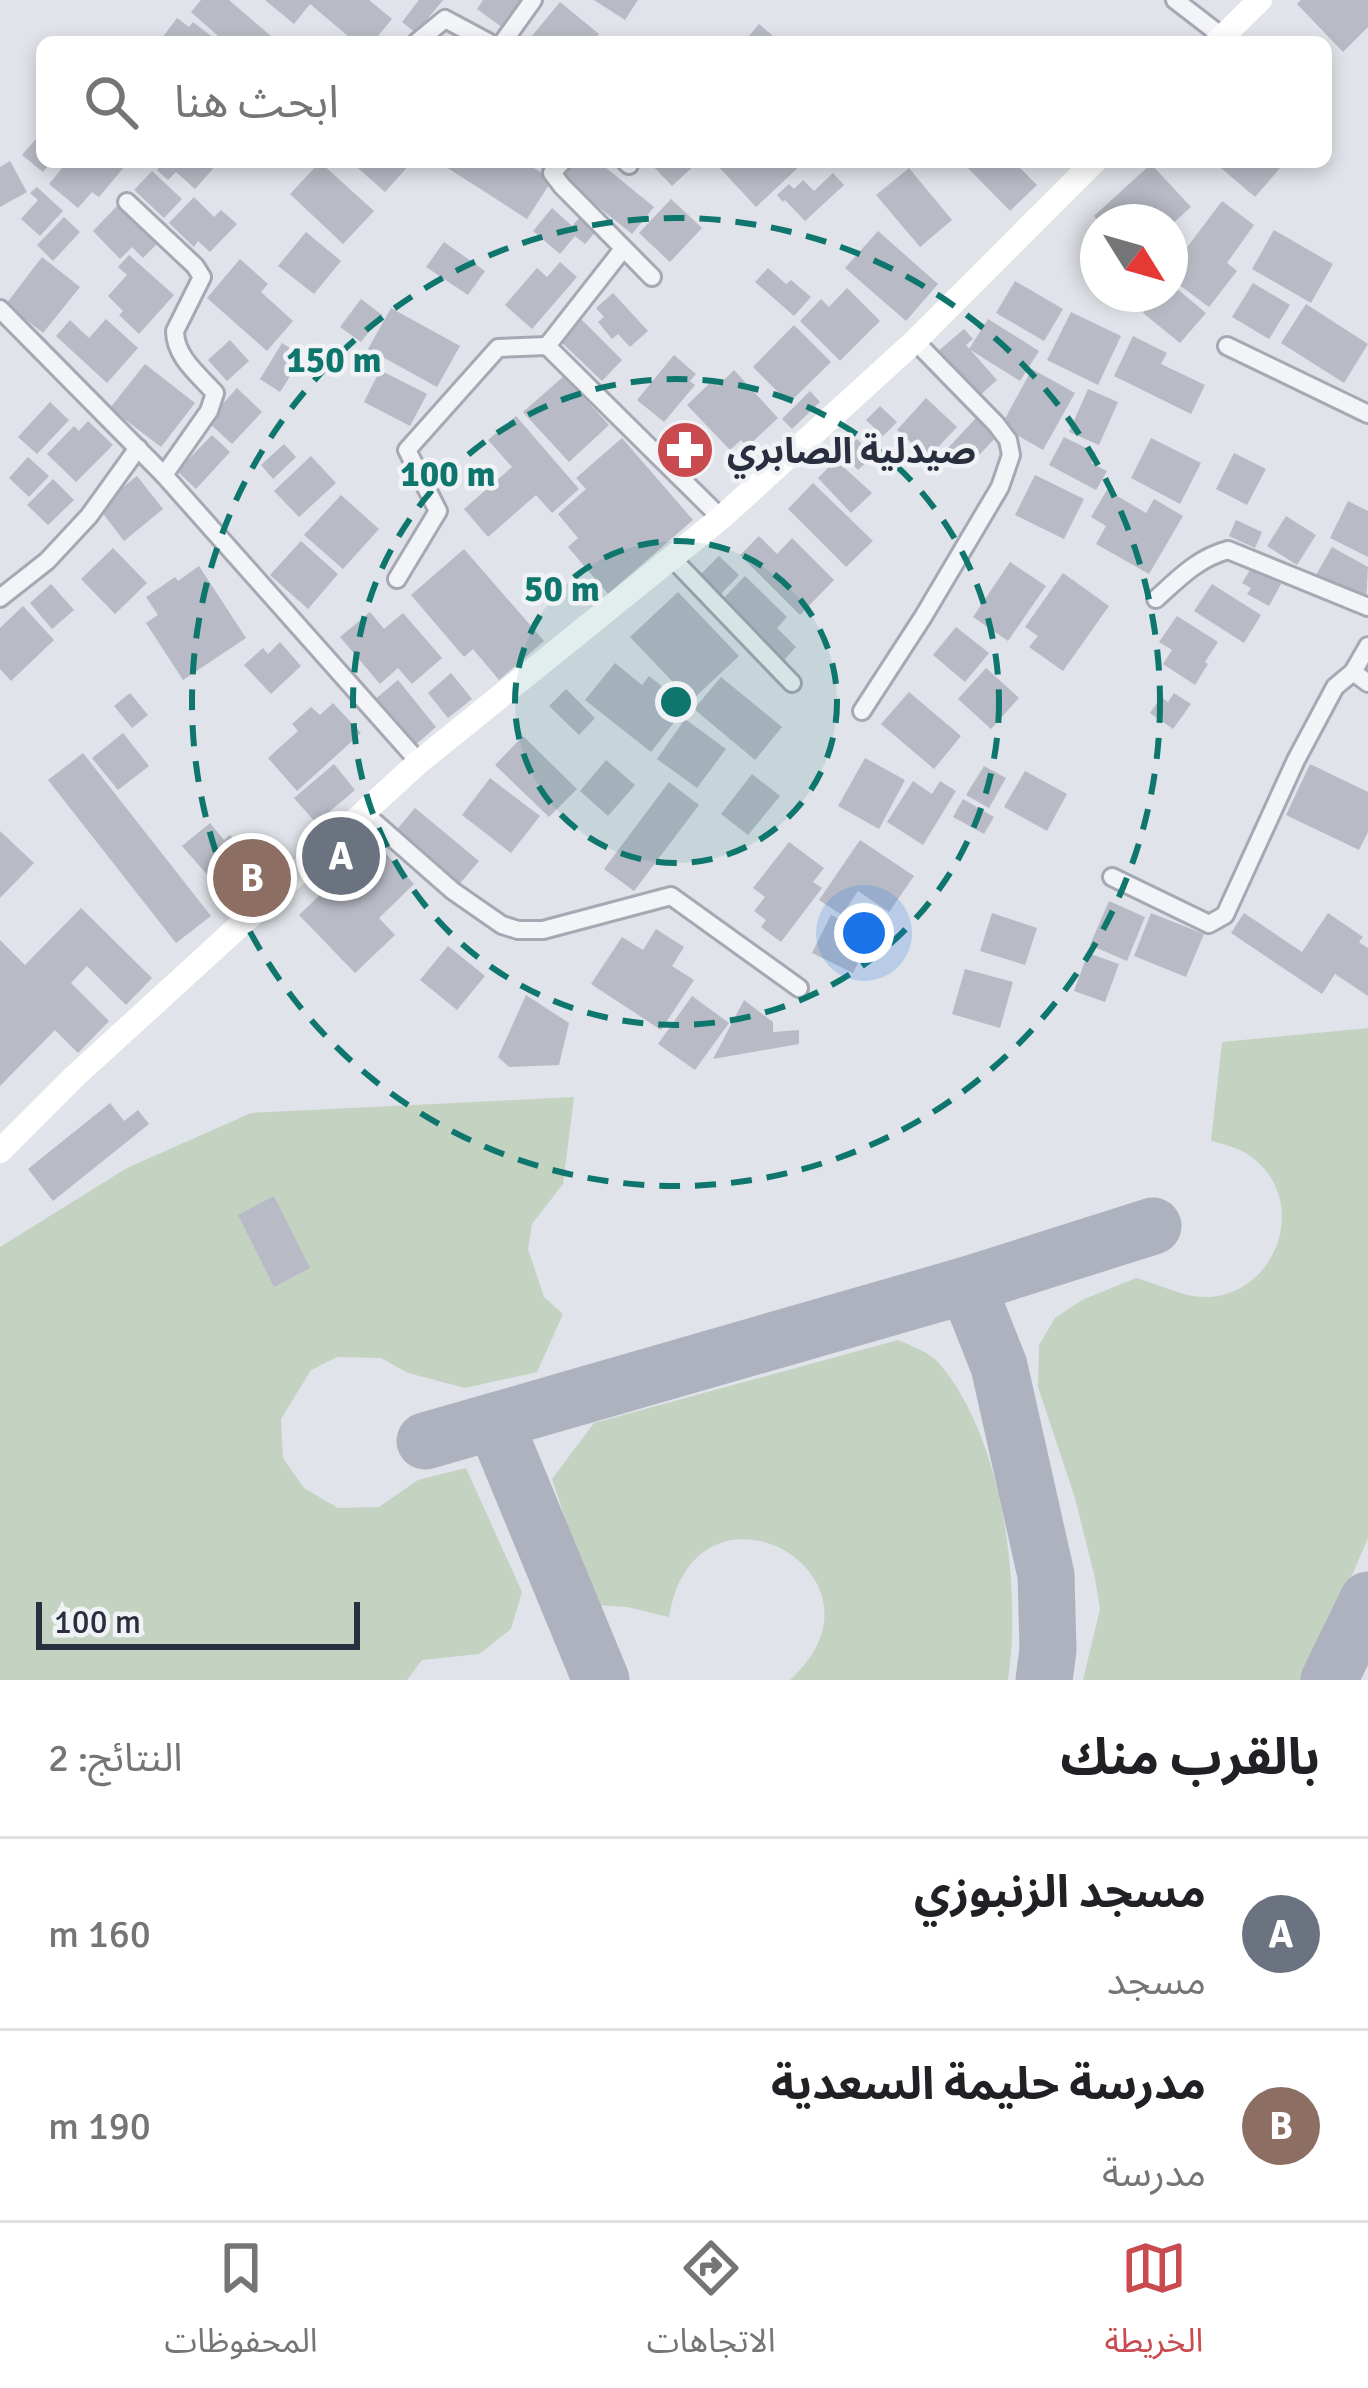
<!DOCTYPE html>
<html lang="ar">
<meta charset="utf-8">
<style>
:root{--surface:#fff;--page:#f2f2f2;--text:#202124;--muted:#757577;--line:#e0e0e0;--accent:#c94a4f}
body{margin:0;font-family:Signika,"Noto Sans Arabic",sans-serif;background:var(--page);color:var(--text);direction:rtl}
.compass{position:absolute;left:1080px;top:204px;width:108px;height:108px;border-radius:50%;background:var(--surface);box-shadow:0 6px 18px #0003;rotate:127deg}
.scale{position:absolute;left:36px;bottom:30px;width:324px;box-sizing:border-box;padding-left:12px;border:6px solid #2a2f3f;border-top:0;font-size:33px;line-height:42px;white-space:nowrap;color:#2a2f3f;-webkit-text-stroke:9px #f0f2f6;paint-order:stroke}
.you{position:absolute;left:864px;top:933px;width:42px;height:42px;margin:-30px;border:9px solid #fff;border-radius:50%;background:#1a73e8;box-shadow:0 0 0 18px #1a73e833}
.badge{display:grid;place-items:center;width:78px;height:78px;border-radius:50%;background:var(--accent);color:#fff;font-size:39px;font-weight:700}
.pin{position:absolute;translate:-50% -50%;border:6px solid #fff;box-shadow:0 3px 12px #0006}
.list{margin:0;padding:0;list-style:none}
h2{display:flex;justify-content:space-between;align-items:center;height:156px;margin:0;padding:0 48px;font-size:51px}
h2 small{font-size:39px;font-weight:400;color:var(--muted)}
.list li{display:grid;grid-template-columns:78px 1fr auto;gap:36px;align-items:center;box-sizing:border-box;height:192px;padding:0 48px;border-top:3px solid var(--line)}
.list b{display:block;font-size:45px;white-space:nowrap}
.list p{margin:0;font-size:39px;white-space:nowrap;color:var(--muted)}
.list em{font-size:39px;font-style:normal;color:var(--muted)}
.icon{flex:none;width:66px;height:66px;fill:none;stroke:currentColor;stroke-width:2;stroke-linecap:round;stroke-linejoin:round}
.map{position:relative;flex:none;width:1368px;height:1680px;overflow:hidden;direction:ltr}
.search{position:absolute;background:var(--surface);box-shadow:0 6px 18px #0003;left:36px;right:36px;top:36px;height:132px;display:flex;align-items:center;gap:30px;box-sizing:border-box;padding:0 42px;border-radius:18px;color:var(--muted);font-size:45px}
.sheet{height:540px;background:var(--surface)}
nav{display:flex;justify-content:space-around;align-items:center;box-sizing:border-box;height:168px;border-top:3px solid var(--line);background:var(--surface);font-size:33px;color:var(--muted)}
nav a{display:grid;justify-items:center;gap:6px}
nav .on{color:var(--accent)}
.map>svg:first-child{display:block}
</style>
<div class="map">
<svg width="1368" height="1680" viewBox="0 0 1368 1680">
<rect width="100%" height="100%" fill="#e0e3e9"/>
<g fill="#c4d2c2">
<path d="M 1368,1028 L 1368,1538 L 1307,1680 L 1083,1680 L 1100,1609 L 1095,1578 L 1075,1498 L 1038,1387 L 1039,1345 L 1055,1318 L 1082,1300 L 1136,1278 C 1159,1284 1184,1298 1208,1297 C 1277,1294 1309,1202 1254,1159 C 1241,1148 1227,1145 1211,1141 L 1222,1042 Z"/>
<path d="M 574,1097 L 563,1184 L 532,1224 L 528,1249 L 544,1297 L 563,1314 L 537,1372 L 465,1388 L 408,1373 L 381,1358 L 337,1357 L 311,1370 L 281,1419 L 283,1458 L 304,1488 L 338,1508 L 379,1507 L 418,1480 L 466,1468 L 522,1592 L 511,1629 L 479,1654 L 422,1660 L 407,1680 L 0,1680 L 0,1247 L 127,1168 L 251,1113 Z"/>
<path d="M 898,1340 C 911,1346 929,1352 938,1362 C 1003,1436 1022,1587 1008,1680 L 790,1680 C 906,1575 695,1458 669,1617 L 627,1607 L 594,1605 L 552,1479 L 594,1423 Z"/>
</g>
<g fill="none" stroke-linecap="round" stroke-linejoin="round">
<g stroke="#adb2be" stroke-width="57">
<path d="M 967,1285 L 999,1366 L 1046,1575 L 1048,1650 L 1044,1680"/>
<path d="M 494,1421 L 601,1680"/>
<path d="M 425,1441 L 967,1285 L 1153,1226"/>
<path d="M 1329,1680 L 1368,1600"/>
</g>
</g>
<g fill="#b8bbc5">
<path d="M 201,0 L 229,0 L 278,42 L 225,42 L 191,12 Z"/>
<path d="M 265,0 L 369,0 L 392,19 L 373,42 L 355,42 L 310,4 L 294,24 Z"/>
<path d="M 419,0 L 443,0 L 416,33 L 402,22 Z"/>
<path d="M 483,0 L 523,0 L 503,28 L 477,9 Z"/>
<path d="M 594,0 L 638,0 L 625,20 Z"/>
<path d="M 1301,0 L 1368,0 L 1368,27 L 1343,52 L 1297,4 Z"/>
<path d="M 560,2 L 599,34 L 593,42 L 527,42 Z"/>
<path d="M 177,18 L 189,27 L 193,22 L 219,42 L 159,42 Z"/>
<path d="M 759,24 L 780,42 L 744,42 Z"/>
<path d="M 42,132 L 42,162 L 51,162 L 43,172 L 22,155 Z"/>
<path d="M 10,161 L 27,192 L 0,207 L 0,167 Z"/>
<path d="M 67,162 L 120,162 L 125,166 L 99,197 L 92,192 L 78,208 L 49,184 Z"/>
<path d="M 164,162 L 219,162 L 195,189 L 176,172 L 168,180 L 157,170 Z"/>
<path d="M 320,162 L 374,211 L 343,244 L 290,194 Z"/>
<path d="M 351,162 L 412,162 L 385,192 Z"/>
<path d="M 449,162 L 538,162 L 534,168 L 552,180 L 527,219 L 446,167 Z"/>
<path d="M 573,162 L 599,162 L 654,207 L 632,234 L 561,177 Z"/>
<path d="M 649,162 L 698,162 L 672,186 Z"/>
<path d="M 721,162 L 804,162 L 756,207 L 717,165 Z"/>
<path d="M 962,162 L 997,162 L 1003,167 L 1008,162 L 1014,162 L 1037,185 L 1010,211 Z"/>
<path d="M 1214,162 L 1275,162 L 1281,167 L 1255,197 Z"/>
<path d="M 1151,164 L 1191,207 L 1170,226 L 1170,222 L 1099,222 L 1094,216 Z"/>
<path d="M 909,168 L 952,220 L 920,247 L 876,195 Z"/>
<path d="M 152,171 L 182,199 L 164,218 L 134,190 Z"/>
<path d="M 833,173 L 844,185 L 805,221 L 785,200 L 783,202 L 777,195 L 789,184 L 794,189 L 803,180 L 814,191 Z"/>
<path d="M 37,187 L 63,211 L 40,236 L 21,219 L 38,200 L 30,193 Z"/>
<path d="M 194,197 L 214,217 L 221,210 L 237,224 L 210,252 L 198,241 L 194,247 L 169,223 Z"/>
<path d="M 671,199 L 702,228 L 670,262 L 639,233 Z"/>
<path d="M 1222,201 L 1254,225 L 1227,263 L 1237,271 L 1209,307 L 1170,278 L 1170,270 Z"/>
<path d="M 118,205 L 157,244 L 143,258 L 132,247 L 120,259 L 93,231 Z"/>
<path d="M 552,208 L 572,226 L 581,216 L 597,230 L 585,244 L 575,236 L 560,254 L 533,231 Z"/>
<path d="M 64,217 L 80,232 L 53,261 L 37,245 Z"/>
<path d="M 1274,230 L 1333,264 L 1311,303 L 1252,269 Z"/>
<path d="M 878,231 L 938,284 L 906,321 L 845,268 Z"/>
<path d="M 306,232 L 341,261 L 314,294 L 278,266 Z"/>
<path d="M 444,242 L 485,271 L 468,295 L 426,267 Z"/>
<path d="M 129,255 L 174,295 L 139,334 L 119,315 L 123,311 L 108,296 L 127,275 L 118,267 Z"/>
<path d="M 42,257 L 80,287 L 43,333 L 6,304 Z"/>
<path d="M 240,259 L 268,284 L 261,292 L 293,321 L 267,351 L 207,298 Z"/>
<path d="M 560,262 L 577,277 L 532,329 L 505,305 L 537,268 L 547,277 Z"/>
<path d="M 768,268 L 786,284 L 791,280 L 811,297 L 794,316 L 755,282 Z"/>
<path d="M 1015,281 L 1063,309 L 1044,341 L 996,313 Z"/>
<path d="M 1170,283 L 1206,313 L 1180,343 L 1143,313 L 1159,294 L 1170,294 Z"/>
<path d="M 1253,283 L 1290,305 L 1269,339 L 1232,317 Z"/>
<path d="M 847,288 L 880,321 L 840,361 L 800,321 L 821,299 L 829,307 Z"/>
<path d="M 613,293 L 648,331 L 630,347 L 618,334 L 612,339 L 598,322 L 604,317 L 596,308 Z"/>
<path d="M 361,299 L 382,315 L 361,342 L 340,327 Z"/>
<path d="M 1306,304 L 1368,344 L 1344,383 L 1281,343 Z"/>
<path d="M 391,308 L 460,346 L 437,387 L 368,349 Z"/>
<path d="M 1071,312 L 1121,336 L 1098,385 L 1047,360 Z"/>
<path d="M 578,316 L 622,360 L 602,381 L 557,338 Z"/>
<path d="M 106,319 L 138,348 L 107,383 L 56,336 L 70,320 L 89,338 Z"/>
<path d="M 988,319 L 1039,351 L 1020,381 L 969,349 Z"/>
<path d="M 794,325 L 831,362 L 789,403 L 753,367 Z"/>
<path d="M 964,329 L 973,339 L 966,345 L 997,380 L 977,398 L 936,353 Z"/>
<path d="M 1133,336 L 1167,353 L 1161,364 L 1205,385 L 1191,414 L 1114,376 Z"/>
<path d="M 230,340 L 249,361 L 227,381 L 208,360 Z"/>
<path d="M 282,343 L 303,356 L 280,392 L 260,379 Z"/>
<path d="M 674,355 L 696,374 L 690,381 L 695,385 L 664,422 L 637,400 Z"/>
<path d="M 145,364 L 195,403 L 161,447 L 110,408 Z"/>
<path d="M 1032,369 L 1075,393 L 1043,450 L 1001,426 Z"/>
<path d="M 380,370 L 427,394 L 410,426 L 364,402 Z"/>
<path d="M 734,370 L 778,418 L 747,447 L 741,440 L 730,450 L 687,405 L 713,380 L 718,386 Z"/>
<path d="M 564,376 L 609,425 L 569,462 L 523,412 Z"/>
<path d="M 237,388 L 262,412 L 232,444 L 207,421 Z"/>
<path d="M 1088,389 L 1118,402 L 1099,445 L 1069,432 Z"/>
<path d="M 810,391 L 820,402 L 792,429 L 782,419 Z"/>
<path d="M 926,398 L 957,427 L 928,458 L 897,430 Z"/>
<path d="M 50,402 L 69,420 L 37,454 L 18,437 Z"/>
<path d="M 880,406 L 897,422 L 883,436 L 866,420 Z"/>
<path d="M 516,416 L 579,489 L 552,513 L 536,495 L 488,537 L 464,509 L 512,467 L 488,440 Z"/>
<path d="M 976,418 L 996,437 L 968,467 L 948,448 Z"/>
<path d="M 88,421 L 113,445 L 76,482 L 47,454 L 74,426 L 79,431 Z"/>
<path d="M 212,435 L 230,452 L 196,489 L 177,471 Z"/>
<path d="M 1064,437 L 1096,453 L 1091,463 L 1107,471 L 1096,490 L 1049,465 Z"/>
<path d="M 622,438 L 693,520 L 608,594 L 568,547 L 578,538 L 558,514 L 586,489 L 576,478 Z"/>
<path d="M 1151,438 L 1201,463 L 1180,504 L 1131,478 Z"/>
<path d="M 857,439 L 873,456 L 858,470 L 842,453 Z"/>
<path d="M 284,444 L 296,457 L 273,479 L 261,465 Z"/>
<path d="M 1234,453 L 1266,469 L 1247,505 L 1216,489 Z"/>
<path d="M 311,456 L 336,483 L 299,517 L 274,491 Z"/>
<path d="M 28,457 L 49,476 L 29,497 L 9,478 Z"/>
<path d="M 836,460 L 872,493 L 851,513 L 818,478 Z"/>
<path d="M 1035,475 L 1084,499 L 1064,539 L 1015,515 Z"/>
<path d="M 137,476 L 163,509 L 124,541 L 98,507 Z"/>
<path d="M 53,479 L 74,500 L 48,525 L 27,505 Z"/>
<path d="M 813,483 L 873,541 L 846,567 L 788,509 Z"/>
<path d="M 1107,490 L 1146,513 L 1154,499 L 1183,516 L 1149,574 L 1096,544 L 1106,526 L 1091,517 Z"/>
<path d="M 341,495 L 379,529 L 343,569 L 304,535 Z"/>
<path d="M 1348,501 L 1368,511 L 1368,557 L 1330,538 Z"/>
<path d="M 1286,516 L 1316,535 L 1297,565 L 1267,546 Z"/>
<path d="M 1236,520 L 1262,532 L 1255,548 L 1229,536 Z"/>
<path d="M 759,536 L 777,554 L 792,538 L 834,580 L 800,615 L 740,555 Z"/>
<path d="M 301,541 L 338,574 L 308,609 L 270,575 Z"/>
<path d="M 1332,547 L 1368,567 L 1366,602 L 1316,575 Z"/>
<path d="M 113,548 L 147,583 L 115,614 L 81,579 Z"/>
<path d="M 464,549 L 544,641 L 499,680 L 473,649 L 464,657 L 411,595 Z"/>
<path d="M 719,556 L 739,575 L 721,594 L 701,574 Z"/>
<path d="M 1010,562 L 1046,586 L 1008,641 L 973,617 Z"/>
<path d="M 199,566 L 246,638 L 183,680 L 146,623 L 158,615 L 146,597 L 175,577 L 178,581 Z"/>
<path d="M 1252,567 L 1281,584 L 1269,606 L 1247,594 L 1251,588 L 1242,583 Z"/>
<path d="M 1063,573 L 1109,606 L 1063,671 L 1029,647 L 1038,636 L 1025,627 Z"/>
<path d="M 745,576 L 787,617 L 777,628 L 796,647 L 784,660 L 722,600 Z"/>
<path d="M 51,584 L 74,610 L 52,629 L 30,603 Z"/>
<path d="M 1212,584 L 1261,615 L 1244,643 L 1194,611 Z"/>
<path d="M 678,592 L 739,656 L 691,701 L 630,637 Z"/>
<path d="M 23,606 L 54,640 L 11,681 L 0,669 L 0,628 Z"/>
<path d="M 370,612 L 384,629 L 403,613 L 442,658 L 412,684 L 398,668 L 380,684 L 340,637 Z"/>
<path d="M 1177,616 L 1218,642 L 1205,662 L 1208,664 L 1195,685 L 1163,664 L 1172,650 L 1159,642 Z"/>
<path d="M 956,627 L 989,653 L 965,682 L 933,655 Z"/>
<path d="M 280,642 L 301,666 L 271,694 L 244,665 L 263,648 L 268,654 Z"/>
<path d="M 615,663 L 642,685 L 649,676 L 687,706 L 651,752 L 585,700 Z"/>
<path d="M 986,668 L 1019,698 L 991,729 L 958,699 Z"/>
<path d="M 451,673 L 472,699 L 448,718 L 428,693 Z"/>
<path d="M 721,677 L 782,727 L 755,760 L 694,709 Z"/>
<path d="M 398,680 L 436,727 L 413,747 L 374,700 Z"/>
<path d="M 566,689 L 595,718 L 579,735 L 549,706 Z"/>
<path d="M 909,692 L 961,736 L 934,769 L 881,724 Z"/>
<path d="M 130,693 L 148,715 L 132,728 L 114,706 Z"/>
<path d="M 1174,693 L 1191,704 L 1173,729 L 1150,713 L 1161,697 L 1168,702 Z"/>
<path d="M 333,703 L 361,733 L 297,791 L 268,758 L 298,731 L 292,724 L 311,707 L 320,715 Z"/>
<path d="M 685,719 L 726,749 L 697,788 L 657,759 Z"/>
<path d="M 123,733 L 149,766 L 118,790 L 92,758 Z"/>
<path d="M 523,736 L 577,789 L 549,817 L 495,765 Z"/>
<path d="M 83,753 L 211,916 L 176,943 L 48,780 Z"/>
<path d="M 865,758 L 905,780 L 879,829 L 838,806 Z"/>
<path d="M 606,760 L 635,785 L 608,816 L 580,791 Z"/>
<path d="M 334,764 L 355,790 L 316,823 L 294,798 Z"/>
<path d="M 1310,764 L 1368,792 L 1368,832 L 1359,850 L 1286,815 Z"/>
<path d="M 984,766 L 1006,778 L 989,808 L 966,795 Z"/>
<path d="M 1025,771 L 1067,794 L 1047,831 L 1004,807 Z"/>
<path d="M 752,774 L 780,796 L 748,835 L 721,814 Z"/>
<path d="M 490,778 L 540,816 L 511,853 L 462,815 Z"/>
<path d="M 913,781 L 932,794 L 940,781 L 956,791 L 923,845 L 887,822 Z"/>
<path d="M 669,782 L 699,805 L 634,891 L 604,869 Z"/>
<path d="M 963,799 L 994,817 L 984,834 L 953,817 Z"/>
<path d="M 415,808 L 479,861 L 457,887 L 394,833 Z"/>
<path d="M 210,823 L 224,840 L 230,835 L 250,858 L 217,886 L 182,846 Z"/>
<path d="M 0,831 L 34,863 L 0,898 Z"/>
<path d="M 860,840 L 914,876 L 889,912 L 858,891 L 842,915 L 819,900 Z"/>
<path d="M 375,842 L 414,884 L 379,918 L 395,935 L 355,973 L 299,915 Z"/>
<path d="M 789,842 L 824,868 L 813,882 L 822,888 L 781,942 L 761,927 L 766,920 L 754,911 L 765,897 L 753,888 Z"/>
<path d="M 1109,901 L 1145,917 L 1127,961 L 1090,945 Z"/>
<path d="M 81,908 L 152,978 L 126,1005 L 87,966 L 71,983 L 109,1021 L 78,1053 L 55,1030 L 0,1086 L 0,940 L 25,965 Z"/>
<path d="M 992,913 L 1037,928 L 1025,965 L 980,951 Z"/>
<path d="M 1151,913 L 1204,934 L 1186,977 L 1134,956 Z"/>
<path d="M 1244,913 L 1302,952 L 1328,913 L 1363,937 L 1359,942 L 1368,948 L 1368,996 L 1335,974 L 1322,994 L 1231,933 Z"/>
<path d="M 831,915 L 872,935 L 853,973 L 812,953 Z"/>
<path d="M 656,929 L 684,947 L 672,966 L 694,980 L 661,1030 L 591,984 L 622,937 L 643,950 Z"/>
<path d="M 448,946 L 485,976 L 457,1010 L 420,980 Z"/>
<path d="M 1088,953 L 1119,964 L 1105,1002 L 1074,991 Z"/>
<path d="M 965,969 L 1013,982 L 1000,1028 L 952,1014 Z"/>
<path d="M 526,995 L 569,1023 L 559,1065 L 509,1067 L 498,1057 Z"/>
<path d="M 692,996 L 729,1023 L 695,1070 L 658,1044 Z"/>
<path d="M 744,1000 L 773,1022 L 773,1032 L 799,1030 L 799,1044 L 713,1059 Z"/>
<path d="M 110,1103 L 124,1121 L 138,1110 L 149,1124 L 53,1201 L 28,1169 Z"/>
<path d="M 274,1196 L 310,1268 L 274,1287 L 238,1215 Z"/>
</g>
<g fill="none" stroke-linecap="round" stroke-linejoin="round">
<g stroke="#a6a9b3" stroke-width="22">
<g id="street">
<path d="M 1175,0 L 1223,37"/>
<path d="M 417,42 L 445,19 L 488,42"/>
<path d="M 503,42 L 533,0"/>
<path d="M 562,162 L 552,173 L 562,186 L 652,277"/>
<path d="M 626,162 L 629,165"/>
<path d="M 127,202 L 195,266 L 202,277 L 175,331 C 175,357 199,375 215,393 L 209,411 L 164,475"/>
<path d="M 0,309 L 164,475 L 419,762"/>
<path d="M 547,346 L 623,249"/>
<path d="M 1227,346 L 1368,414"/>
<path d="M 672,558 L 792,683"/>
<path d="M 397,579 L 438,511 L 407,450 L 498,348 L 547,346 L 721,518"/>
<path d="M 0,598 L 47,561 L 89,516 L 138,448"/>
<path d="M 1156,599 C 1179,578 1198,558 1228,550 L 1368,607"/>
<path d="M 1353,672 L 1368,683"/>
<path d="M 862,711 L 923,617 L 1000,487 L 1011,455 L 1008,440 L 996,424 L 915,341"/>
<path d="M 363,812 L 453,891 L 502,925 L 518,930 L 543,930 L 671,896 L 799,988"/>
<path d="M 1112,877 L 1209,924 L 1225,915 L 1296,760 L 1335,687 L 1353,672 L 1368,646"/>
</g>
</g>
<use href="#street" stroke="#f3f4f7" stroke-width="16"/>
<g stroke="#fff" stroke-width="24">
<path d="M 1217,42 L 1260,0"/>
<path d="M 0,1151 L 74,1077 L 419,762 L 721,518 L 915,341 L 1094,162"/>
</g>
</g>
<circle cx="676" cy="702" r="161" fill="#0f766e" fill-opacity=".12"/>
<g fill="none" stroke="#0f766e" stroke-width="6" stroke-dasharray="21 15">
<circle cx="676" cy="702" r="161"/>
<circle cx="676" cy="702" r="323"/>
<circle cx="676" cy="702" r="484"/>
</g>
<defs>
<g id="pharmacy-disc" transform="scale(3)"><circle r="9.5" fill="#c94a4f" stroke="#f0f2f6"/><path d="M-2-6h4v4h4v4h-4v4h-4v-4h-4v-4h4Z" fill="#fff"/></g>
</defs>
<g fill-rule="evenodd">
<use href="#pharmacy-disc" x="685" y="450"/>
</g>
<g text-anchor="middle" stroke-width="9" stroke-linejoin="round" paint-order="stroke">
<g font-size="36" font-weight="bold" fill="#2a2f3f" stroke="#f0f2f6" text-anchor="start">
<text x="727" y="463">صيدلية الصابري</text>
</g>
</g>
<circle cx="676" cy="702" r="18" fill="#0f766e" stroke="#f0f2f6" stroke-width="6"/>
<g font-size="36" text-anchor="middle" font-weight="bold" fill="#0f766e" stroke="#f0f2f6" stroke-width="9" stroke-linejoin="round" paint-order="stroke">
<text x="334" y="372">150 m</text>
<text x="448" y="486">100 m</text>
<text x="562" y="601">50 m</text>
</g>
</svg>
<svg class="compass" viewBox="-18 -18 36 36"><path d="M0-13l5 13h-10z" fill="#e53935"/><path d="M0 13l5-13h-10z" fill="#757577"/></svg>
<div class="scale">100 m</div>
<div class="you"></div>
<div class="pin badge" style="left:341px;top:856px;background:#6b7280">A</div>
<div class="pin badge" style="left:252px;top:878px;background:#8d6e63">B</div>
<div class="search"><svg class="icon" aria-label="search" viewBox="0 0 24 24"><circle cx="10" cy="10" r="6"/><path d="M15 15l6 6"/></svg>ابحث هنا</div>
</div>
<section class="sheet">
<h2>بالقرب منك<small>النتائج: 2</small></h2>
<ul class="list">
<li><span class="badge" style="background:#6b7280">A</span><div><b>مسجد الزنبوزي</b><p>مسجد</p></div><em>160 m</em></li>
<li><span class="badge" style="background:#8d6e63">B</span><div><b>مدرسة حليمة السعدية</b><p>مدرسة</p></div><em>190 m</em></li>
</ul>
</section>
<nav>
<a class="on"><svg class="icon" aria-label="map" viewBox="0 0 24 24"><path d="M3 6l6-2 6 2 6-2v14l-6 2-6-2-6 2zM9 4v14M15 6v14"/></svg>الخريطة</a>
<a><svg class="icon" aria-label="directions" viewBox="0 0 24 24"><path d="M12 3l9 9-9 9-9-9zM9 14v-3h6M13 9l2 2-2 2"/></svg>الاتجاهات</a>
<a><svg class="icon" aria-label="saved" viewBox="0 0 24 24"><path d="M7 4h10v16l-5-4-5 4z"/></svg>المحفوظات</a>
</nav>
